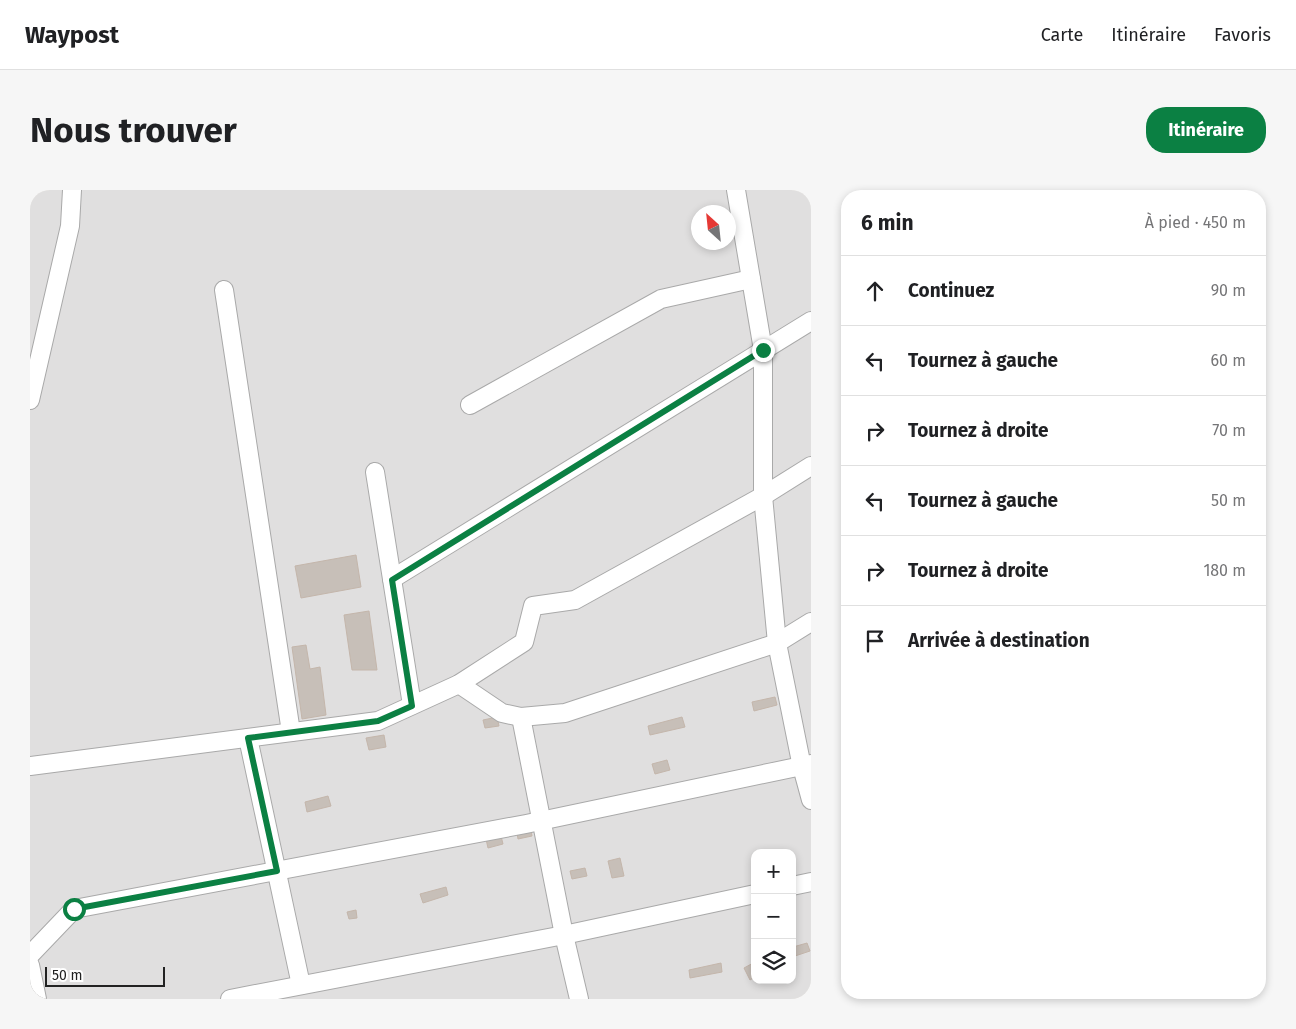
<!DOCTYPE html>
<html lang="fr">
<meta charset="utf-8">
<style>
:root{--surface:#fff;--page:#f6f6f6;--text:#202124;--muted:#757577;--line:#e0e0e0;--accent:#0b8043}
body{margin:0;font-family:"Fira Sans",sans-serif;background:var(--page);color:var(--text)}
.controls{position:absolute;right:15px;bottom:15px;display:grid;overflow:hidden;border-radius:10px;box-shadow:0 2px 8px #0003}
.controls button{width:45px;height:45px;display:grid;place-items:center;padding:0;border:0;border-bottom:1px solid var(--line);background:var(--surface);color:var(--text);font:25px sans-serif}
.compass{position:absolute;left:661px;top:15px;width:45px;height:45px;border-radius:50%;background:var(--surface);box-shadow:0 2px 8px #0003;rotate:333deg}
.scale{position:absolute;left:15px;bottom:12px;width:120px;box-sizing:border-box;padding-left:5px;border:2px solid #222;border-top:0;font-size:14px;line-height:18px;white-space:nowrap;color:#222;-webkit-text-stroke:4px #fff;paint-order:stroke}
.stop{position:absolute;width:15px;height:15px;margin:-11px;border:4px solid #0b8043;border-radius:50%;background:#fff}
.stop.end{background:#0b8043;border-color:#fff;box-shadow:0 1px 5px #0008}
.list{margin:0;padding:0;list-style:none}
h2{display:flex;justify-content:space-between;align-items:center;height:65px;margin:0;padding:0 20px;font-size:21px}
h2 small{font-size:16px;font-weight:400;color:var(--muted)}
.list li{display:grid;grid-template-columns:32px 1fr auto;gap:15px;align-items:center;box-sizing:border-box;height:70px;padding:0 20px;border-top:1px solid var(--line)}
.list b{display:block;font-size:19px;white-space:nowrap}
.list em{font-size:16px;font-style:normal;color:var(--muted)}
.icon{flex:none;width:28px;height:28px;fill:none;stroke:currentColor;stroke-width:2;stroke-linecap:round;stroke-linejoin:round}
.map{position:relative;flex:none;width:781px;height:809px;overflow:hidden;border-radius:20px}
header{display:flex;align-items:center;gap:30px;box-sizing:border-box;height:70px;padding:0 25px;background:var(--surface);border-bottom:1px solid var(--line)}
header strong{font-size:24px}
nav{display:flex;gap:28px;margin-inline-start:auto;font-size:18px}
.intro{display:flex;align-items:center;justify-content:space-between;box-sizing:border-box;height:120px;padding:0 30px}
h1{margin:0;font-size:35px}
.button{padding:12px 22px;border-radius:20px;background:var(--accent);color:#fff;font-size:18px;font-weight:700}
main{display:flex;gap:30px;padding:0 30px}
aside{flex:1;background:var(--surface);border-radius:20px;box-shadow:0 2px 8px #0003}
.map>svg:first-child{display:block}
</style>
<header>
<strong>Waypost</strong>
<nav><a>Carte</a><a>Itinéraire</a><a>Favoris</a></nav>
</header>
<div class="intro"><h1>Nous trouver</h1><a class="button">Itinéraire</a></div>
<main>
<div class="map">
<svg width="781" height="809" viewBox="0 0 781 809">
<rect width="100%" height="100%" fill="#f2efe9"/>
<path fill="#e0dfdf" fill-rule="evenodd" d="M 0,0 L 781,0 L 781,809 L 0,809 ZM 668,22 L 698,22 L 698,52 L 668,52 ZM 725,663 L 762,663 L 762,790 L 725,790 Z"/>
<g fill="#c7bfb8" stroke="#c4b6ab">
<path d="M 326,365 L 331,397 L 271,408 L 265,376 Z"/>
<path d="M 339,421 L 347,480 L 322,480 L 314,425 Z"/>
<path d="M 276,455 L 280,479 L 290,477 L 296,525 L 272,529 L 262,457 Z"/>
<path d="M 745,507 L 747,515 L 724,521 L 722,512 Z"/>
<path d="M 467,527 L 469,536 L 455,538 L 453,530 Z"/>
<path d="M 652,527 L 655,537 L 620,545 L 618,536 Z"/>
<path d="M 354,545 L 356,557 L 339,560 L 336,548 Z"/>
<path d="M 637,570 L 640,580 L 625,584 L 622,574 Z"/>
<path d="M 298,606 L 301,616 L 277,622 L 275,612 Z"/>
<path d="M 501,640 L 502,646 L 488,649 L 487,643 Z"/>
<path d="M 471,646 L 473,654 L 458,658 L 456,649 Z"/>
<path d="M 590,668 L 594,686 L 582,688 L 578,671 Z"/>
<path d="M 555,678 L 557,686 L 542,689 L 540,681 Z"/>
<path d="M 416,697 L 418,705 L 393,713 L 390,704 Z"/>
<path d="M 326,720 L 327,728 L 319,729 L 317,722 Z"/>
<path d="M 777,753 L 780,761 L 765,766 L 763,757 Z"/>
<path d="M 725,772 L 725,787 L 720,790 L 714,778 Z"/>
<path d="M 691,773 L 692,782 L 660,788 L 659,780 Z"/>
</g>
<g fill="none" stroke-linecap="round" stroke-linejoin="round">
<g stroke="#a9a9a9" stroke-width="20">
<g id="street">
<path d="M 706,0 L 733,160 L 733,306 L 747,453 L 772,577 L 781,610"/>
<path d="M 194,100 L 261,542"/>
<path d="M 0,210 L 40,36 L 42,0"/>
<path d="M 440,215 L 631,109 L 721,89"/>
<path d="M 345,282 L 382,515"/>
<path d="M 362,389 L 781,131"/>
<path d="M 429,494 L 472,523 L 491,527 L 535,523 L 747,453 L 781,432"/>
<path d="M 491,527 L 534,745 L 549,809"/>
<path d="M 218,548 L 271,795"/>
<path d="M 0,576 L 348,531 L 429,494 L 494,452 L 503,416 L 545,410 L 733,306 L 781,276"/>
<path d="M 762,696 L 781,692"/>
<path d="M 0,765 L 44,719 L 496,634 L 781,574"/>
<path d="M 0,775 L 7,809"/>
<path d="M 200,809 L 534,745 L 725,704"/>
</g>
</g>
<use href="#street" stroke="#fff" stroke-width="18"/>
</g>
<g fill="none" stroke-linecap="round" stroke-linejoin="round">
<path stroke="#0b8043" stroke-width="6" d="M 44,719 L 247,681 L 218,548 L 348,531 L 382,516 L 362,390 L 733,160"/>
</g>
</svg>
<div class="controls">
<button>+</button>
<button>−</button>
<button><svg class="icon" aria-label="layers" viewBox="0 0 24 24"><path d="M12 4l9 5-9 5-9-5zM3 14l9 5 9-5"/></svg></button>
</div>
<svg class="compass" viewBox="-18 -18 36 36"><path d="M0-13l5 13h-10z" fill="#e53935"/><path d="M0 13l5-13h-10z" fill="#757577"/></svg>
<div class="scale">50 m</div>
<div class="stop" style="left:44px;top:719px"></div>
<div class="stop end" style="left:733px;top:160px"></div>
</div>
<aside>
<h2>6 min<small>À pied · 450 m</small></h2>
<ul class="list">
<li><svg class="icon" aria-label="ahead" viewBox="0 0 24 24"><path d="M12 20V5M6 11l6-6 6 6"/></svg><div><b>Continuez</b></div><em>90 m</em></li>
<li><svg class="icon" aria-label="left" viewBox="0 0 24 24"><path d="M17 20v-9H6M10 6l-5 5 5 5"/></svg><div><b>Tournez à gauche</b></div><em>60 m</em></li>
<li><svg class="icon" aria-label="right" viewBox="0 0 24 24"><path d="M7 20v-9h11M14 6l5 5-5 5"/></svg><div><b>Tournez à droite</b></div><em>70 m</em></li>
<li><svg class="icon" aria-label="left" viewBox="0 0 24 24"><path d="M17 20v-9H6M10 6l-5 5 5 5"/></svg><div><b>Tournez à gauche</b></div><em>50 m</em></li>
<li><svg class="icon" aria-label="right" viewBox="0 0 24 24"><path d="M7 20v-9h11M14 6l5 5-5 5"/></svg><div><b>Tournez à droite</b></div><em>180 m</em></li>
<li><svg class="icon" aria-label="arrive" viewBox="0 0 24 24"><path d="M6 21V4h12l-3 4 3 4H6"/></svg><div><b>Arrivée à destination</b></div></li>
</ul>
</aside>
</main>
